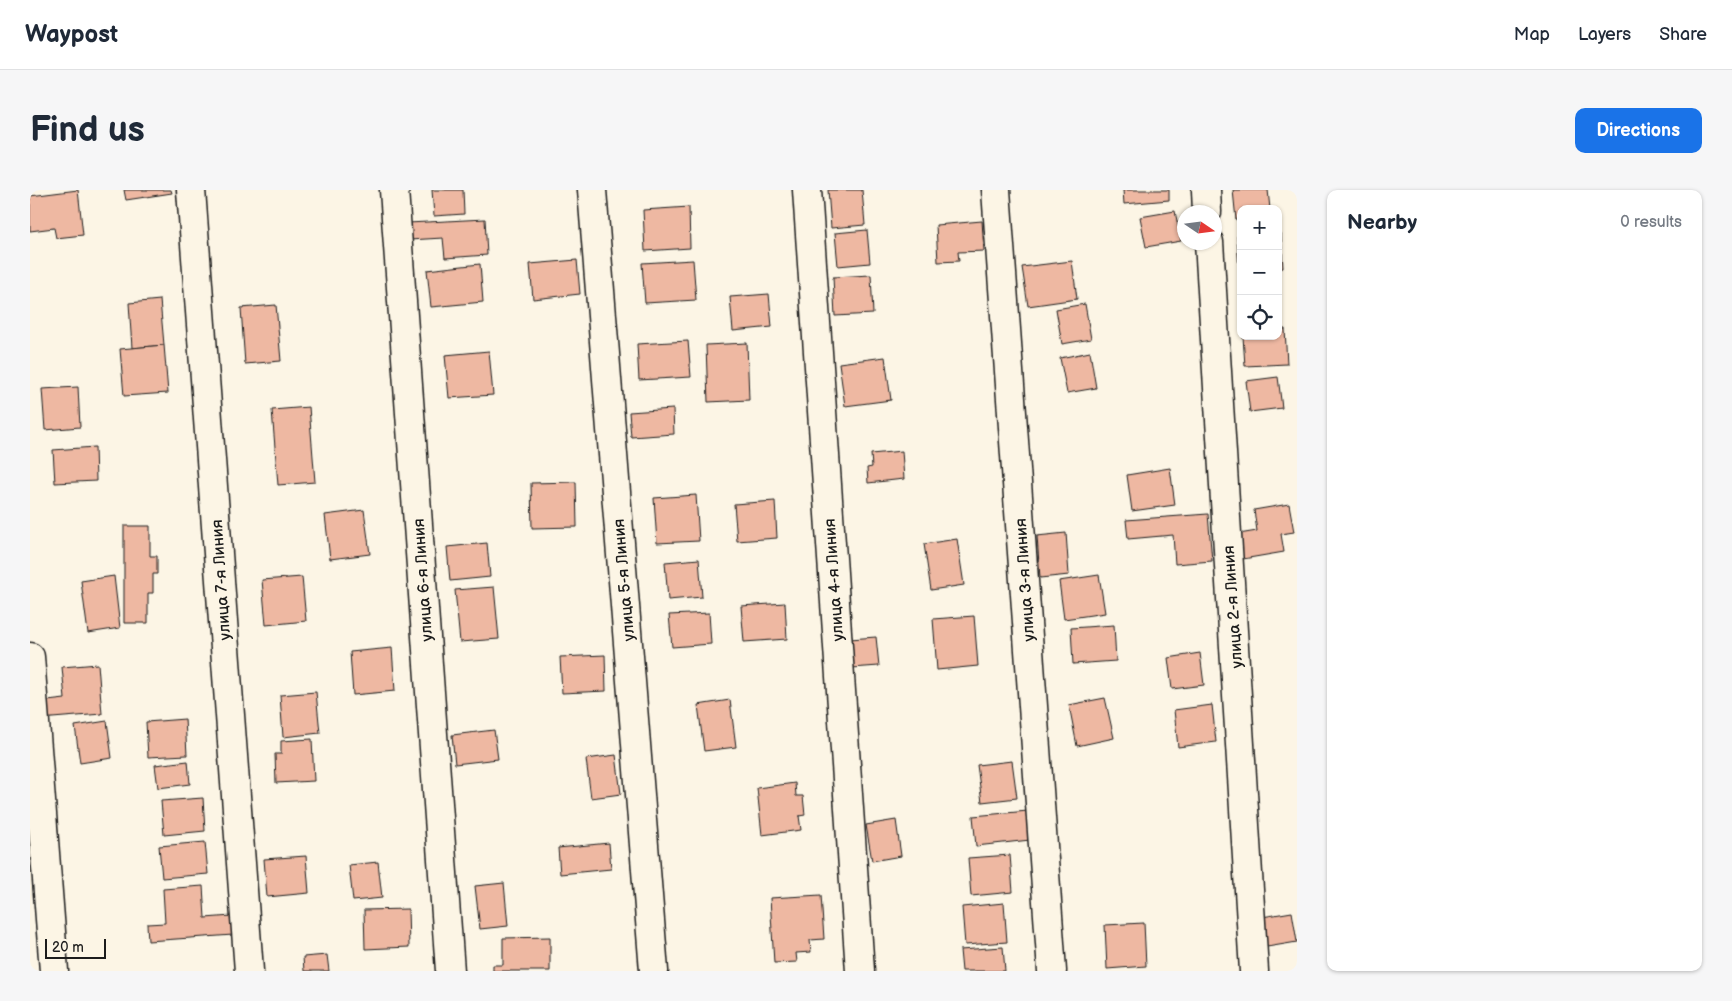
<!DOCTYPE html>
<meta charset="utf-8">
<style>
:root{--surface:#fff;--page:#f6f6f7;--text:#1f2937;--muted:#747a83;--line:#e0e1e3;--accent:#1a73e8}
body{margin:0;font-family:"Balsamiq Sans",sans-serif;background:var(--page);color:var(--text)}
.controls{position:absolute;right:15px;top:15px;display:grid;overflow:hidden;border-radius:10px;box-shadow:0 1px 4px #0004}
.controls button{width:45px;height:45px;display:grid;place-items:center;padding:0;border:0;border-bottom:1px solid var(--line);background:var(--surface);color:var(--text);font:25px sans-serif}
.compass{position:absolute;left:1147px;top:15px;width:45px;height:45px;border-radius:50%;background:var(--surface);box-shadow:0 1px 4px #0004;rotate:103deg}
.scale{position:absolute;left:15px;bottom:12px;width:61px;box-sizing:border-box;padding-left:5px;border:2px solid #1c1c1c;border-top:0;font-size:14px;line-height:18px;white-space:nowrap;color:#1c1c1c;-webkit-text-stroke:4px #fcf5e5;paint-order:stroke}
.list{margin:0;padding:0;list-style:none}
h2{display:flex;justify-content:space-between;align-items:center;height:65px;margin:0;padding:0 20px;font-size:21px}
h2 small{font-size:16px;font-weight:400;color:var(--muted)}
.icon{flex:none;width:28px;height:28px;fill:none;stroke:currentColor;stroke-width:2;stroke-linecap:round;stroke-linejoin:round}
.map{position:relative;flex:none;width:1267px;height:781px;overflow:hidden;border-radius:10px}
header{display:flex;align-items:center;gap:30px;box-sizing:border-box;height:70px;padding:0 25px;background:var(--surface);border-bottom:1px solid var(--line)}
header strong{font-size:24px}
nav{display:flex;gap:28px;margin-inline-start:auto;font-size:18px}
.intro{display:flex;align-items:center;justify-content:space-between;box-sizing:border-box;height:120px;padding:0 30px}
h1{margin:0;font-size:35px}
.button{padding:12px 22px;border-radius:10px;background:var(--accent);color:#fff;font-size:18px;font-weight:700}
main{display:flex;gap:30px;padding:0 30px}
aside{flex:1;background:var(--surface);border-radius:10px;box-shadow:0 1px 4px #0004}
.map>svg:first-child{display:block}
</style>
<header>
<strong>Waypost</strong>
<nav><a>Map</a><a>Layers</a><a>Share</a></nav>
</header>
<div class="intro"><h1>Find us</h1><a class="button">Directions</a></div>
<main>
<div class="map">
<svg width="1267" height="781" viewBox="0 0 1267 781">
<rect width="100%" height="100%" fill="#fcf5e5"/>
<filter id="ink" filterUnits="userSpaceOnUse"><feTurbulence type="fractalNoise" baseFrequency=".02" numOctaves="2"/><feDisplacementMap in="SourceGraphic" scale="10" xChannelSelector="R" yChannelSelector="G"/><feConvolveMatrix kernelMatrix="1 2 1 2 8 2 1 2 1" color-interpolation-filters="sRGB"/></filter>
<g filter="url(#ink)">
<g fill="#eeb8a2" stroke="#1c1c1c">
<path d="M 48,0 L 53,45 L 26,48 L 24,38 L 0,41 L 0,6 Z"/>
<path d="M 94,0 L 141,0 L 142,3 L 96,10 Z"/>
<path d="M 402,0 L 433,0 L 434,24 L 404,26 Z"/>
<path d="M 798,0 L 832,0 L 835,35 L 801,38 Z"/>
<path d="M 1093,0 L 1139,0 L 1139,10 L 1094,14 Z"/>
<path d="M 1203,0 L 1238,0 L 1240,19 L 1211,19 L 1211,29 L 1206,30 Z"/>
<path d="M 659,17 L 660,58 L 615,61 L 613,20 Z"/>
<path d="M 1145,21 L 1151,51 L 1116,57 L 1110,27 Z"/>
<path d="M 455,29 L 457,65 L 415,68 L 413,48 L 379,50 L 378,33 Z"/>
<path d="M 952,31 L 954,61 L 928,62 L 929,71 L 908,72 L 906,35 Z"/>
<path d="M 837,40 L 840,73 L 808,76 L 805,43 Z"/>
<path d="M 1248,44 L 1251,44 L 1253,78 L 1248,79 Z"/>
<path d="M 1207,46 L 1211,46 L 1211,81 L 1209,81 Z"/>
<path d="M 547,70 L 550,104 L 503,109 L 500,74 Z"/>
<path d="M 663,70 L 666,110 L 615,113 L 612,73 Z"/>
<path d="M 1042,71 L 1047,109 L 998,116 L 992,77 Z"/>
<path d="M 450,74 L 453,112 L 401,117 L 397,80 Z"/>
<path d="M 841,85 L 843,124 L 805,126 L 803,87 Z"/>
<path d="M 739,104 L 742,137 L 703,141 L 700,107 Z"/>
<path d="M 130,110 L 134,155 L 102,158 L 99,113 Z"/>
<path d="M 1055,114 L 1061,149 L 1032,154 L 1026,119 Z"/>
<path d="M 246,115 L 251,171 L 215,174 L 211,118 Z"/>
<path d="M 1248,139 L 1255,139 L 1257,174 L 1215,176 L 1213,146 L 1248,146 Z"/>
<path d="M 658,151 L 661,187 L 609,190 L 607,154 Z"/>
<path d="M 717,153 L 719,210 L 678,212 L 676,155 Z"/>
<path d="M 134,155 L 138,203 L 94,206 L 90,159 Z"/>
<path d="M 459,161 L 463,205 L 419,208 L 415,165 Z"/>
<path d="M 1060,162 L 1066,198 L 1037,203 L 1030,168 Z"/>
<path d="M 855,167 L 861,210 L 815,216 L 809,173 Z"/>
<path d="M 1248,187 L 1252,218 L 1220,222 L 1216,191 Z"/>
<path d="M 48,197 L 50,237 L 15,240 L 12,199 Z"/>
<path d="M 279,217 L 285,292 L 248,295 L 242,220 Z"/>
<path d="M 643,219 L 644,244 L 601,247 L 599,222 Z"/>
<path d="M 65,257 L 66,291 L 25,293 L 23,260 Z"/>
<path d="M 872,261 L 874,289 L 838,293 L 837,278 L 842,277 L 841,264 Z"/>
<path d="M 1140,278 L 1145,315 L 1102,321 L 1097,285 Z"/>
<path d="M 546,292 L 547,337 L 502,338 L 501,293 Z"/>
<path d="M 666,305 L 669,351 L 627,353 L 624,308 Z"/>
<path d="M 745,311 L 747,348 L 707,351 L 704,314 Z"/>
<path d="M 1259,314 L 1264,342 L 1251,344 L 1254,362 L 1213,369 L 1209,344 L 1227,341 L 1224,320 Z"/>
<path d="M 334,320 L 340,364 L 300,369 L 295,325 Z"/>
<path d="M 1178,324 L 1182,371 L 1145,374 L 1143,345 L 1098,349 L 1096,330 Z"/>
<path d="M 94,336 L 120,336 L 120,366 L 127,366 L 127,384 L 123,384 L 123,403 L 118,403 L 118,433 L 94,433 Z"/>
<path d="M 1036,343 L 1039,385 L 1010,388 L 1007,346 Z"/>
<path d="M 927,349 L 934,395 L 901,400 L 894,354 Z"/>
<path d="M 457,353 L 460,387 L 420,391 L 417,357 Z"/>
<path d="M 669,369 L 672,407 L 638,410 L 635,372 Z"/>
<path d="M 1069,385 L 1075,423 L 1034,429 L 1029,391 Z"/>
<path d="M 84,386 L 90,438 L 58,443 L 51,391 Z"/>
<path d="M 272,387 L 276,431 L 236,435 L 232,390 Z"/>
<path d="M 464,397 L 469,449 L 430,452 L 425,400 Z"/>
<path d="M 755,413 L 757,449 L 714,452 L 711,416 Z"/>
<path d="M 679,423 L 681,454 L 642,457 L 639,425 Z"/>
<path d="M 944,426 L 948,476 L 907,480 L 903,429 Z"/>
<path d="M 1084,435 L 1086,471 L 1043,474 L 1041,438 Z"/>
<path d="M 846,447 L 849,476 L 822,478 L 820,449 Z"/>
<path d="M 362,458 L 365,501 L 323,505 L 320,462 Z"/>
<path d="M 1170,463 L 1174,495 L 1142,499 L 1138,468 Z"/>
<path d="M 575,465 L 576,501 L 532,503 L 530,467 Z"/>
<path d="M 68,474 L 72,524 L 10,529 L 9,512 L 35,509 L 32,477 Z"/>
<path d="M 286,502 L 290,543 L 253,547 L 250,505 Z"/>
<path d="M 1075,508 L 1084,548 L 1047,556 L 1039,515 Z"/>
<path d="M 700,510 L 706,557 L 674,561 L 668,515 Z"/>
<path d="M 1182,515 L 1186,552 L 1148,557 L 1144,520 Z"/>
<path d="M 155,529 L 157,565 L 118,567 L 116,532 Z"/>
<path d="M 77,531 L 82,568 L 50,573 L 45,536 Z"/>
<path d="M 464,540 L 468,569 L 425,574 L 422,545 Z"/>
<path d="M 282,549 L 284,591 L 246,593 L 245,564 L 251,564 L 251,551 Z"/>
<path d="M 586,565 L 591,604 L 561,608 L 556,569 Z"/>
<path d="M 158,571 L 160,594 L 128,598 L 125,575 Z"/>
<path d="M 982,571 L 987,608 L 952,612 L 947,575 Z"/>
<path d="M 765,593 L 766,606 L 773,606 L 775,625 L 769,626 L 771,640 L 732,645 L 727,598 Z"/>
<path d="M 173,608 L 175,641 L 134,645 L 131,611 Z"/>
<path d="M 998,621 L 1000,650 L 946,656 L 943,626 Z"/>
<path d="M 866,630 L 871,666 L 842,671 L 836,635 Z"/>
<path d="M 175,652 L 178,684 L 132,688 L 129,656 Z"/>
<path d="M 579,653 L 581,679 L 530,684 L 528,658 Z"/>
<path d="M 980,665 L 983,702 L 941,706 L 938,668 Z"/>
<path d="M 276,666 L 279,703 L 237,707 L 234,669 Z"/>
<path d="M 348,672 L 352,708 L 323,711 L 319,675 Z"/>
<path d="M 474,693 L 478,736 L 450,739 L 445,696 Z"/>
<path d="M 173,696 L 175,728 L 202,726 L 203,745 L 118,751 L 117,734 L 135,733 L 133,699 Z"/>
<path d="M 791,705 L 794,749 L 780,750 L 781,762 L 766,763 L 767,772 L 744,773 L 740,708 Z"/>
<path d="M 974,713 L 977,752 L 935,755 L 932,717 Z"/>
<path d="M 378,719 L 379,757 L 335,759 L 334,720 Z"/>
<path d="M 1262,722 L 1267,752 L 1237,757 L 1232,727 Z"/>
<path d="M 1114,733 L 1116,776 L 1077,779 L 1075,735 Z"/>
<path d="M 520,747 L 520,781 L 463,781 L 463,775 L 473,775 L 473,748 Z"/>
<path d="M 973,757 L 975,781 L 932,781 L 930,760 Z"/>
<path d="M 297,765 L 299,781 L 274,781 L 273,767 Z"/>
</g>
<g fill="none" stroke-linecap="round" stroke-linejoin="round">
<g stroke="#1c1c1c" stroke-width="31">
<g id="minor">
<path d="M 161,0 L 219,781"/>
<path d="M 364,0 L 420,781"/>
<path d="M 562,0 L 624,781"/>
<path d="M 777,0 L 830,781"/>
<path d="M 966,0 L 1022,781"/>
<path d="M 1176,0 L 1177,22"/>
<path d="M 1179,52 L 1224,781"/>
<path d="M 0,467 L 24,781"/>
</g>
</g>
<use href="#minor" stroke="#fcf5e5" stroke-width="28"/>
</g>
</g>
<g text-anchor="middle" stroke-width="5" stroke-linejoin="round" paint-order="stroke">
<g font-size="16" fill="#1c1c1c" stroke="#fcf5e5">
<text transform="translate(190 390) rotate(-94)" y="6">улица 7-я Линия</text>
<text transform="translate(392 390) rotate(-94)" y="6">улица 6-я Линия</text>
<text transform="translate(593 390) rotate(-95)" y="6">улица 5-я Линия</text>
<text transform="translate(803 390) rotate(-94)" y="6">улица 4-я Линия</text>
<text transform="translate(994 390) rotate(-94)" y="6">улица 3-я Линия</text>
<text transform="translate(1202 417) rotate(-94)" y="6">улица 2-я Линия</text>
</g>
</g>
</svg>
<div class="controls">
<button>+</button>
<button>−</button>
<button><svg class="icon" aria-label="locate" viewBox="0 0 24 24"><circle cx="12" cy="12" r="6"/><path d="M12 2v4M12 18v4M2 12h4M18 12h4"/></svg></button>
</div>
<svg class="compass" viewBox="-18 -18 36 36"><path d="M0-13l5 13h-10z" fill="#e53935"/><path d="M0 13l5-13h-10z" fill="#747a83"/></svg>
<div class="scale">20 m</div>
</div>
<aside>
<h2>Nearby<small>0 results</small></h2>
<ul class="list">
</ul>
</aside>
</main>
